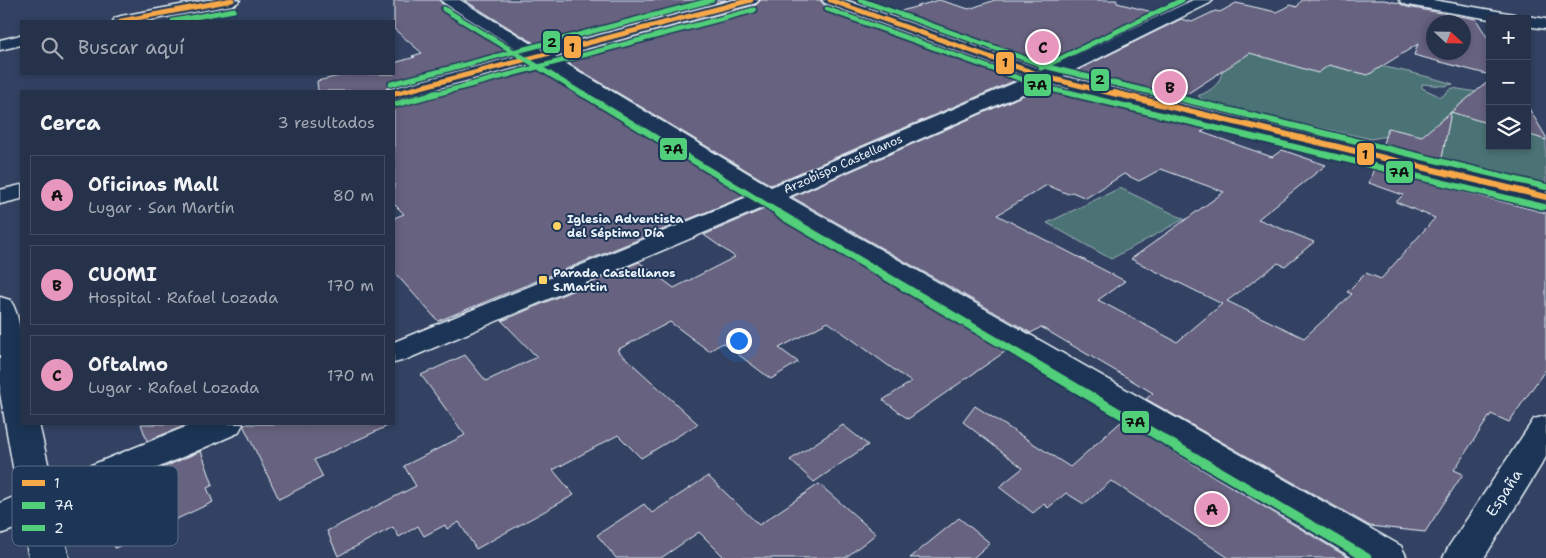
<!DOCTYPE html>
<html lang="es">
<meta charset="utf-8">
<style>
:root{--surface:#26324a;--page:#323e54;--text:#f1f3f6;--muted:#a4aab5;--line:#424d62;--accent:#e797bd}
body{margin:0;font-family:"Shantell Sans",sans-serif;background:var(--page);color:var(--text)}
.controls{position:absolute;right:15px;top:15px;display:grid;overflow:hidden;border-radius:0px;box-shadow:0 2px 8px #0003}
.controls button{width:45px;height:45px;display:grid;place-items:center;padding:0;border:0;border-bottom:1px solid var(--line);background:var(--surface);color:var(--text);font:25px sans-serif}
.compass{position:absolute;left:1426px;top:15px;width:45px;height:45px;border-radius:50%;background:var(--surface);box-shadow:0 2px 8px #0003;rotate:112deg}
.you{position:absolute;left:738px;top:340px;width:18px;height:18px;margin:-12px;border:4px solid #fff;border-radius:50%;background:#1a73e8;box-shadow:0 0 0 8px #1a73e833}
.badge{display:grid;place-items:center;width:32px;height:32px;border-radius:50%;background:var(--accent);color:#111;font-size:16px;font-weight:700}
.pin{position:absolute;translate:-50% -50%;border:2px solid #fff;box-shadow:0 1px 5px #0006}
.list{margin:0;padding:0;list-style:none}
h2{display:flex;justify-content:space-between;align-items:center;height:65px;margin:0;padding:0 20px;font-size:21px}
h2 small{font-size:16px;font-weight:400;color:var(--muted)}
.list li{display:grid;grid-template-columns:32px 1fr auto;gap:15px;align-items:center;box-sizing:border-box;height:80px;margin:0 10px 10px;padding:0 10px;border:1px solid var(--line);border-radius:0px}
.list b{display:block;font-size:19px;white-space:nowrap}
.list p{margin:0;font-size:16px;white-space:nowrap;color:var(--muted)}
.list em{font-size:16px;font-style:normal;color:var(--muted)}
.icon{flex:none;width:28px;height:28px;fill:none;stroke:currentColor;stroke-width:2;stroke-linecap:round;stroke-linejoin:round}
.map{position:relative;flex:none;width:1546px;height:558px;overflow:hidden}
.search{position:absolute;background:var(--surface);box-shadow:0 2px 8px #0003;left:20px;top:20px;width:375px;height:55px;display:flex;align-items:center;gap:12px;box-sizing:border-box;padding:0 18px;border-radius:0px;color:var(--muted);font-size:19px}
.panel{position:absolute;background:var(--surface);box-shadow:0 2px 8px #0003;left:20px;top:90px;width:375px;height:335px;border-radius:0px}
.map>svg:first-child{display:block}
</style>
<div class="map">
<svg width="1546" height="558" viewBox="0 0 1546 558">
<rect width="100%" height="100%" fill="#334263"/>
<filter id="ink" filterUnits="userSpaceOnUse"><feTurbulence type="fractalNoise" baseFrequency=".02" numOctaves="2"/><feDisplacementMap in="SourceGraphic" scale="10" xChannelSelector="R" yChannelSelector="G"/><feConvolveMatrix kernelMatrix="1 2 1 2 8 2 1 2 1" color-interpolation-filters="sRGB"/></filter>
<g filter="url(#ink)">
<g fill="#4c7376" stroke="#9ab2b7">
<path d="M 1214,43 C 1294,53 1375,60 1453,84 L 1445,86 L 1422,84 L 1422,88 L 1441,97 L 1452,88 L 1477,92 L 1490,119 L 1490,146 L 1527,146 L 1527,131 L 1546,140 L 1546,187 L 1441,162 L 1442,158 L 1393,135 L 1371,139 L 1207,103 L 1198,96 C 1228,84 1225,68 1214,43 Z"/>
<path d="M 1120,188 L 1184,219 L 1111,259 L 1047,223 Z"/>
</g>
<g fill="#66627f" stroke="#e8f1f8" fill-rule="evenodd">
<path d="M 394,0 L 439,0 L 443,5 L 520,53 L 387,88 L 384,91 L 318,91 L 317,81 L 348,74 L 394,74 L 394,63 L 415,57 L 412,56 L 422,53 L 394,29 Z"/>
<path d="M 464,0 L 726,0 L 542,48 Z"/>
<path d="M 761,0 L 820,0 L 824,5 L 1023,77 L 771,185 L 560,58 L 756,5 Z"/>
<path d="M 939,0 L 969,9 L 995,0 L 1117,0 L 1117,3 L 1160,14 L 1044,68 L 891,14 Z"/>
<path d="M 1302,0 L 1384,0 L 1399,3 L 1407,7 L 1476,19 L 1490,42 L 1490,75 L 1414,55 L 1418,44 L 1368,75 L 1329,65 L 1318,73 L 1250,53 L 1176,101 L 1068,75 L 1181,19 L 1192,22 L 1215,11 L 1220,12 L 1236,3 L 1276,12 L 1291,5 L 1297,7 ZM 1434,22 L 1464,22 L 1464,52 L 1434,52 Z"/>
<path d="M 537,64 L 748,195 L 438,321 L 394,272 L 394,218 L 404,214 L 394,204 L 394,102 Z"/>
<path d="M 1490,80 L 1490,124 L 1451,112 Z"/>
<path d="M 1047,85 L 1160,112 L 1155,116 L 1208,129 L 1201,132 L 1272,157 L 1282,150 L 1326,165 L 1258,219 L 1314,242 L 1285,266 L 1278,263 L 1227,301 L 1304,338 L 1352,294 L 1347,292 L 1366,273 L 1381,279 L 1435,218 L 1396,202 L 1403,195 L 1369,183 L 1375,165 L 1438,180 L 1437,185 L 1546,213 L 1546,369 L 1509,422 L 1491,414 L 1454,470 L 1463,474 L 1425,532 L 1370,526 L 1146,399 L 1153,393 L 1041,327 L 1031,333 L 792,197 ZM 1161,169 L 1224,192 L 1131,259 L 1222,304 L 1177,342 L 1098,300 L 1125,281 L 997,215 L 1047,185 L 1068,194 L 1072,192 L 1086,198 L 1124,174 L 1139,181 Z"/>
<path d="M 1527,105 L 1546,137 L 1546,140 L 1527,134 Z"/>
<path d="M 1451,112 L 1441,163 L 1381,149 L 1388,128 L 1422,136 Z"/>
<path d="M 769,207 L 1006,351 L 908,419 L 883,400 L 911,382 L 828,322 L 779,348 L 798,362 L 771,379 L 723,343 L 709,351 L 670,322 L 617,350 L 698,424 L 641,458 L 618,435 L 553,470 L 574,495 L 476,549 L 459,522 L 447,529 L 445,525 L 424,536 L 418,526 L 399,537 L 393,527 L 338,556 L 327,531 L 416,486 L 404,466 L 465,435 L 421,375 L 465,355 L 486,381 L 537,357 L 502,321 L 639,262 L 674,288 L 735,257 L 704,235 Z"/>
<path d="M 975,406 L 1070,467 L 1122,421 L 1349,558 L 1229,558 L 1111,481 L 1084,504 L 1066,493 L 1048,508 L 1044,504 L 1033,513 L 999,487 L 1023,468 L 963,422 Z"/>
<path d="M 141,424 L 189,424 L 147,441 Z"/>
<path d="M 245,424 L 392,424 L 314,460 L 323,477 L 279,499 L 244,427 Z"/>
<path d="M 843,425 L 868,445 L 814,482 L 790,460 Z"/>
<path d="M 201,451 L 213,485 L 207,488 L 213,502 L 115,548 L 106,512 L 118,499 L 161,480 L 158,470 Z"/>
<path d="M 708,476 L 759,525 L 819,484 L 876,534 L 845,558 L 725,558 L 699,532 L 661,558 L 616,558 L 597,535 L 644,504 L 652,513 Z"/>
<path d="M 959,518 L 990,543 L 973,558 L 910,558 Z"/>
</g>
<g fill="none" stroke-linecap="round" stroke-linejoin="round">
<g stroke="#e8f1f8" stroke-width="3">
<g id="minor">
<path d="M 207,0 L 240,0 L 237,3 L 232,5 L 145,21 L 113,21 L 115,18 L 121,16 Z"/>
<path d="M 441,0 L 460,0 L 542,50 L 733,0 L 759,0 L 756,3 L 555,57 L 771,187 L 1028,77 L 825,3 L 822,0 L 845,0 L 1052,73 L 1054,77 L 1052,81 L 788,197 L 1401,546 L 1407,558 L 1353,558 L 769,205 L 405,360 L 394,363 L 394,342 L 752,195 L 537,62 L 394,100 L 394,91 L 386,91 L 387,90 L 525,54 L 444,3 Z"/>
<path d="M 1399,0 L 1433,0 L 1514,14 L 1521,18 L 1527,16 L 1546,19 L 1546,29 L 1527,26 L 1527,19 L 1490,19 L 1407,5 L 1402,3 Z"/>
<path d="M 21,35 L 21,45 L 0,50 L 0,40 Z"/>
<path d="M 21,185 L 21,199 L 0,204 L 0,190 Z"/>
<path d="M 0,297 L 10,300 C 28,325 21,392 21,424 L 39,424 L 52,481 L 193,424 L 243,424 L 238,433 L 58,511 L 69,558 L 29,558 L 23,526 L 0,534 L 0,503 L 18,495 L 0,393 Z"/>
</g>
</g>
<g stroke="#e8f1f8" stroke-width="3">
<g id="tertiary">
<path d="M 1193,0 L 1213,0 L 1210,3 L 1063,76 L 1546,190 L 1546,204 L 1038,81 L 1036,77 L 1038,73 Z"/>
<path d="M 1546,416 L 1546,457 L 1484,558 L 1443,558 L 1449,546 L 1534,419 Z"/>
</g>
</g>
<use href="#minor" fill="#1d3557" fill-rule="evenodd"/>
<use href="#tertiary" fill="#1d3557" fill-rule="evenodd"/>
<g stroke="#1d3557" stroke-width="8">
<g id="bus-1-far1">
<path d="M 830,0 L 1045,77 L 1119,95"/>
<path d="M 121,21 L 232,0"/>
<path d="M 394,94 L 751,0"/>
</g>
</g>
<g stroke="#1d3557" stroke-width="9">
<g id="bus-1">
<path d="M 1114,93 L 1546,197"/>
<path d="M 394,94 L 396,93"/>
</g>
</g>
<g stroke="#1d3557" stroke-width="8">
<g id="bus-2-far3">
<path d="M 444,9 L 584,95"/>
<path d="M 827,9 L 1043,87 L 1075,95"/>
<path d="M 173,21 L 234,10"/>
<path d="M 432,95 L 754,10"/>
</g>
</g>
<g stroke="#1d3557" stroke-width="9">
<g id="bus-2-far2">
<path d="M 582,93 L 781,214"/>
<path d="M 1070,93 L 1544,207"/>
<path d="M 397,104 L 437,93"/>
</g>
</g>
<g stroke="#1d3557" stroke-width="11">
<path id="bus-2-far1" d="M 778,213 L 1039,366"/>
</g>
<g stroke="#1d3557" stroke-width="13">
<path id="bus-2" d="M 1037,365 L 1367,558"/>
</g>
<g stroke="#1d3557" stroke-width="8">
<g id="bus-3-far1">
<path d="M 860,0 L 1048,67 L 1163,95"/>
<path d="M 1041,68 L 1182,0"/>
<path d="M 391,84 L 712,0"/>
</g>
</g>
<g stroke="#1d3557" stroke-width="9">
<path id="bus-3" d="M 1158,93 L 1546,187"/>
</g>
<use href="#bus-1-far1" stroke="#f7a849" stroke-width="5"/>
<use href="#bus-1" stroke="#f7a849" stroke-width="6"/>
<use href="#bus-2-far3" stroke="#51cf7a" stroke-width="5"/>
<use href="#bus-2-far2" stroke="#51cf7a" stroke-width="6"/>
<use href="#bus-2-far1" stroke="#51cf7a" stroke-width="8"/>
<use href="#bus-2" stroke="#51cf7a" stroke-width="9"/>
<use href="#bus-3-far1" stroke="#51cf7a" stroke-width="5"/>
<use href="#bus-3" stroke="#51cf7a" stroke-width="6"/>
</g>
</g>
<g fill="#ffd166" stroke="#1d3557" stroke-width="2">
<circle cx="557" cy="226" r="5"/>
<rect x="538" y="275" width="10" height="10" rx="2.5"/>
</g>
<g text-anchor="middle" stroke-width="4" stroke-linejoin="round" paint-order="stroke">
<g font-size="12" fill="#e8f1f8" stroke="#1d3557">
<text transform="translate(843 164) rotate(-24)" y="4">Arzobispo Castellanos</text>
</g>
<g font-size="12" font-weight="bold" fill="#e8f1f8" stroke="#1d3557" text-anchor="start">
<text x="567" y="223">Iglesia Adventista<tspan x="567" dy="14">del Séptimo Día</tspan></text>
<text x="553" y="277">Parada Castellanos<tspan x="553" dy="14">S.Martin</tspan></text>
</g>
<g font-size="15" fill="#e8f1f8" stroke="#1d3557">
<text transform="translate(1504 493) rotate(-57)" y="5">España</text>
</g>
</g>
<rect x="12" y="466" width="166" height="80" rx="8" fill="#1d3557" stroke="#5a6d87" stroke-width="1"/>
<rect x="22" y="480" width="23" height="6" fill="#f7a849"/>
<rect x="22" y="502" width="23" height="7" fill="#51cf7a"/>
<rect x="22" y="525" width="23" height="6" fill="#51cf7a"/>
<g font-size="14" fill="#e8f1f8">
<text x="54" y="488">1</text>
<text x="54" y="510">7A</text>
<text x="54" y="533">2</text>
</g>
<g stroke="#1d3557" stroke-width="2">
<rect x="542" y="30" width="19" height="24" rx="5" fill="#51cf7a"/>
<rect x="563" y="35" width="19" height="24" rx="5" fill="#f7a849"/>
<rect x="995" y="51" width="20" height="24" rx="5" fill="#f7a849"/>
<rect x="1090" y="68" width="20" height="24" rx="5" fill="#51cf7a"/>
<rect x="1023" y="73" width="29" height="24" rx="5" fill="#51cf7a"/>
<rect x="659" y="137" width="29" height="24" rx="5" fill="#51cf7a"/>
<rect x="1356" y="142" width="19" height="24" rx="5" fill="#f7a849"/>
<rect x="1385" y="160" width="29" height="24" rx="5" fill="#51cf7a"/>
<rect x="1121" y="410" width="29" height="24" rx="5" fill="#51cf7a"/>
</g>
<g font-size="14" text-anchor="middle" font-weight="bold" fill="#111">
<text x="552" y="47">2</text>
<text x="572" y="52">1</text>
<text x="1005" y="67">1</text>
<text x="1100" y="84">2</text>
<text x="1037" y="90">7A</text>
<text x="673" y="154">7A</text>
<text x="1365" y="159">1</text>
<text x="1399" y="177">7A</text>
<text x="1135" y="427">7A</text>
</g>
</svg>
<div class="controls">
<button>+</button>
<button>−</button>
<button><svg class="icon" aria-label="layers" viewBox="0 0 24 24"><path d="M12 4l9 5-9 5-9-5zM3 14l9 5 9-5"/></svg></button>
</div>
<svg class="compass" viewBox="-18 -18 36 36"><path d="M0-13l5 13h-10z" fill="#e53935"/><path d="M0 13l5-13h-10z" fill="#a4aab5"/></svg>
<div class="you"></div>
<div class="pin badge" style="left:1212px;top:509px">A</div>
<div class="pin badge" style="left:1170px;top:87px">B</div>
<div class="pin badge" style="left:1043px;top:47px">C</div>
<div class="search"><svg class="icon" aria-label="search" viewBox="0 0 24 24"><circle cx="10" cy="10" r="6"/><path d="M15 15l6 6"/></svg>Buscar aquí</div>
<section class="panel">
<h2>Cerca<small>3 resultados</small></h2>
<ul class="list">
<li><span class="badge">A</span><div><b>Oficinas Mall</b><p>Lugar · San Martín</p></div><em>80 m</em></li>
<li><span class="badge">B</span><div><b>CUOMI</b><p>Hospital · Rafael Lozada</p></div><em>170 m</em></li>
<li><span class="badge">C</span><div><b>Oftalmo</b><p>Lugar · Rafael Lozada</p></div><em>170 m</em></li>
</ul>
</section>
</div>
